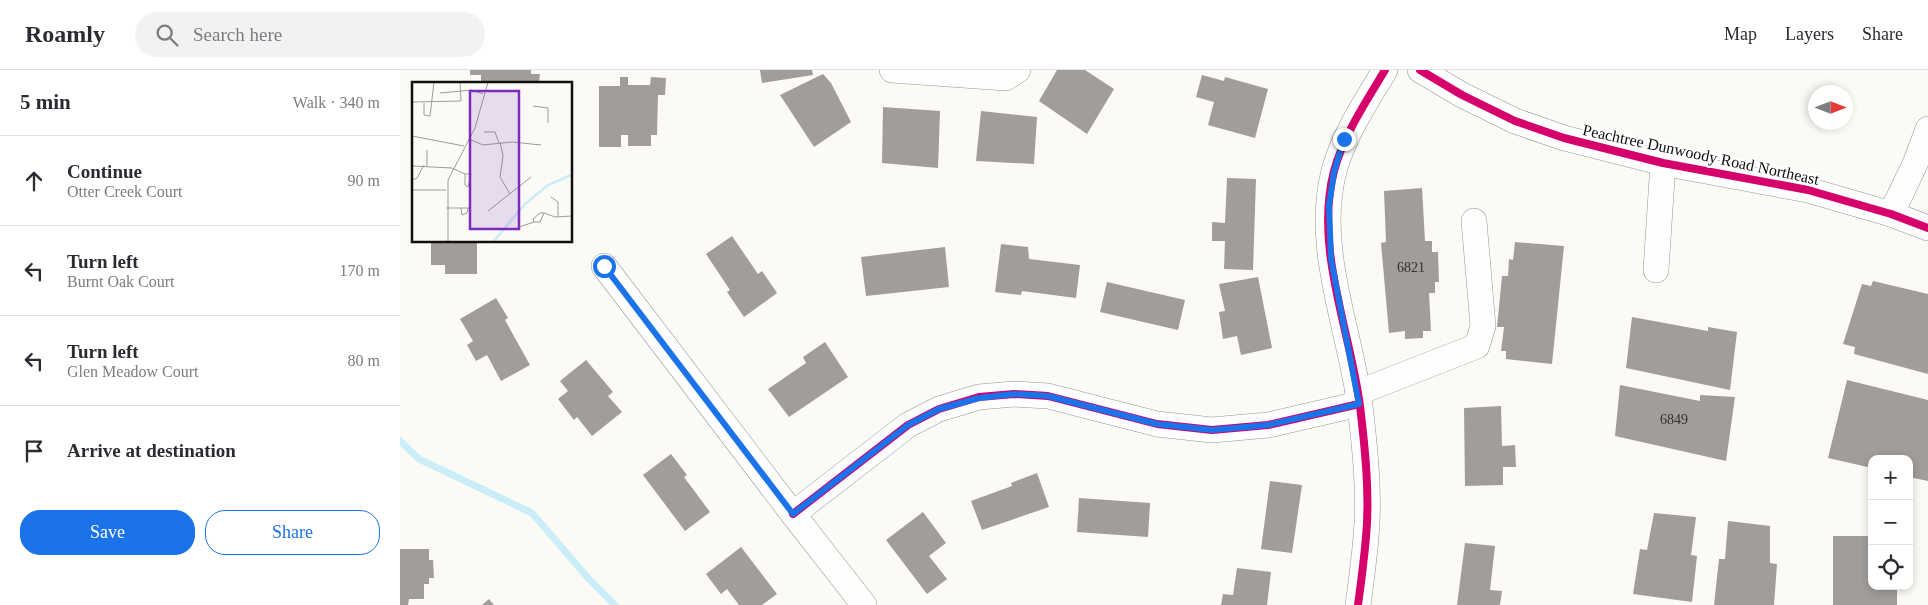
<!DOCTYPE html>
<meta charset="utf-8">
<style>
:root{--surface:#fff;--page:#f2f2f3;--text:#2b2b33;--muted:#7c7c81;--line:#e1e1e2;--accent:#1a73e8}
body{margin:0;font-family:"Times New Roman",serif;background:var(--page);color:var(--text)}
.controls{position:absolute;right:15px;bottom:15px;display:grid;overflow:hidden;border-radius:10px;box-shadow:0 2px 8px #0003}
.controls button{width:45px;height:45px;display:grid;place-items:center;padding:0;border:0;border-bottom:1px solid var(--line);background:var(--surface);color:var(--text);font:25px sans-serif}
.compass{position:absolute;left:1408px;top:15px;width:45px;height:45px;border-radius:50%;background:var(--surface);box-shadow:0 2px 8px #0003;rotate:90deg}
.stop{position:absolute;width:15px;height:15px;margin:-11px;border:4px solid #1a73e8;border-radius:50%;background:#fff}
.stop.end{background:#1a73e8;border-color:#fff;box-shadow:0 1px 5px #0008}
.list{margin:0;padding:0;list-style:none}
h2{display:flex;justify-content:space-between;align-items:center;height:65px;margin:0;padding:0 20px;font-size:21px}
h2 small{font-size:16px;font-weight:400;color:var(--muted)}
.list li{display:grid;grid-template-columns:32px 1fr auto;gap:15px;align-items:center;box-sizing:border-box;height:90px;padding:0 20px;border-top:1px solid var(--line)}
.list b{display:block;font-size:19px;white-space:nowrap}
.list p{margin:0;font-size:16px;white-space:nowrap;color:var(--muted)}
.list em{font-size:16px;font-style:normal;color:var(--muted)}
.actions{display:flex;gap:10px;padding:15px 20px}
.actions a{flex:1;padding:11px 0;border:1px solid var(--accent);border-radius:20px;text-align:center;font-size:18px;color:var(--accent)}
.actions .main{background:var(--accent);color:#fff}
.icon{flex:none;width:28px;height:28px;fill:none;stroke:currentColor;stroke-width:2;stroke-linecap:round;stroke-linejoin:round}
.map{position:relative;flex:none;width:1528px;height:535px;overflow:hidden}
header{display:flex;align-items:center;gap:30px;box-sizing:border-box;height:70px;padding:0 25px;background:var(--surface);border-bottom:1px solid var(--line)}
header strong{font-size:24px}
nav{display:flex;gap:28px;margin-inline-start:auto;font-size:18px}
.search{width:350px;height:45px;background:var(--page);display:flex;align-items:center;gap:12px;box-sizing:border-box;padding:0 18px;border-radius:28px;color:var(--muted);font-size:19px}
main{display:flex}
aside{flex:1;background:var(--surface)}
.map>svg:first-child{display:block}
</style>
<header>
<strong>Roamly</strong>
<div class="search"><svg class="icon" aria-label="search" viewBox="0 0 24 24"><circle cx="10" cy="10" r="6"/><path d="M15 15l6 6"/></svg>Search here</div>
<nav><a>Map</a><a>Layers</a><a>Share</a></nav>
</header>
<main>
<aside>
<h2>5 min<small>Walk · 340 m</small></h2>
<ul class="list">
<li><svg class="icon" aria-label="ahead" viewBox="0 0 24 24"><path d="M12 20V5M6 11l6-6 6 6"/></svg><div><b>Continue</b><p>Otter Creek Court</p></div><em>90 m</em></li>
<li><svg class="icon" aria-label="left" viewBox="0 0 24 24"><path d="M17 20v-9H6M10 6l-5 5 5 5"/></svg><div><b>Turn left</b><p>Burnt Oak Court</p></div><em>170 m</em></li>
<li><svg class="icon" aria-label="left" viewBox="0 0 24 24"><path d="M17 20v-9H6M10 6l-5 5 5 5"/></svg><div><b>Turn left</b><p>Glen Meadow Court</p></div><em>80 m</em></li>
<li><svg class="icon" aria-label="arrive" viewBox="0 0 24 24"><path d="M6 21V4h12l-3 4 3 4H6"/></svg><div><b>Arrive at destination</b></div></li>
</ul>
<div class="actions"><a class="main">Save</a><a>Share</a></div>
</aside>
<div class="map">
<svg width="1528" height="535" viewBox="0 0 1528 535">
<rect width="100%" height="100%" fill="#fcfaf5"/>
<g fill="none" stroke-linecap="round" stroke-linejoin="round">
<path stroke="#caedf7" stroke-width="7" d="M 0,371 L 19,389 L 132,443 L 188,508 L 215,535"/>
</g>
<g fill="#a09d9a">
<path d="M 70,0 L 131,0 L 131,4 L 140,4 L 139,13 L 68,14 L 68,12 L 81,12 L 81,5 L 70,5 Z"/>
<path d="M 360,0 L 412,0 L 413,5 L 362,13 Z"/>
<path d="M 657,0 L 685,0 L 714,19 L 687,64 L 639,31 Z"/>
<path d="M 423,4 L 431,13 L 451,52 L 414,77 L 380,25 Z"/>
<path d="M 802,5 L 824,11 L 825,7 L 868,19 L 855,68 L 808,55 L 814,32 L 796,27 Z"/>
<path d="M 220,7 L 228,7 L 228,15 L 250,15 L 251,7 L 266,8 L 265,25 L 258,25 L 257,65 L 251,65 L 251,76 L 228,76 L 228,65 L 221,65 L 221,77 L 199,77 L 199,16 L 220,16 Z"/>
<path d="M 483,37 L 540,41 L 538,98 L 482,93 Z"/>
<path d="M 581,41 L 637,47 L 634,94 L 576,91 Z"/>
<path d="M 827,108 L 856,109 L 853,200 L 824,199 L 825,171 L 812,171 L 812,152 L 825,153 Z"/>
<path d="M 1022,118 L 1025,171 L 1032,171 L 1032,182 L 1038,182 L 1039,212 L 1035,212 L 1035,223 L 1029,223 L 1031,261 L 1023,261 L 1023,268 L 1005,269 L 1005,261 L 989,263 L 981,173 L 986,172 L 984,121 Z"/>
<path d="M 332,166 L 358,204 L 362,201 L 377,223 L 344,247 L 327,222 L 330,220 L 306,184 Z"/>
<path d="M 31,171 L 77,171 L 77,204 L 45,204 L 45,195 L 31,195 Z"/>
<path d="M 1115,172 L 1164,176 L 1152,294 L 1106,289 L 1106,281 L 1101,281 L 1104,257 L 1097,257 L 1102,206 L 1108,206 L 1109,189 L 1113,190 Z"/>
<path d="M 601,174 L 628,177 L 629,189 L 680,195 L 676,228 L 622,221 L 621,225 L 595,222 Z"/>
<path d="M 545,177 L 549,217 L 466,226 L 461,187 Z"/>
<path d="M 858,207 L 872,278 L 841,285 L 837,266 L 823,269 L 819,242 L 825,241 L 819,214 Z"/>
<path d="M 1473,211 L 1528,224 L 1528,304 L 1454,284 L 1455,277 L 1443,274 L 1462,214 L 1471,216 Z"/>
<path d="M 707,212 L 785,230 L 778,260 L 700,242 Z"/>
<path d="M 96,228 L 108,248 L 105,250 L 130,295 L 101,311 L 87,285 L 76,291 L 67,275 L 73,271 L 60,249 Z"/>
<path d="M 1232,247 L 1308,261 L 1308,257 L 1337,262 L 1330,320 L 1226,298 Z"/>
<path d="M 425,272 L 448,307 L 389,347 L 368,319 L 406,293 L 403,287 Z"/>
<path d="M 186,290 L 213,322 L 208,326 L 222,342 L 192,366 L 177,347 L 174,350 L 158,329 L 168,321 L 160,311 Z"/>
<path d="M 1447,310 L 1528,330 L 1528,411 L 1509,407 L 1509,389 L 1472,389 L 1472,398 L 1428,388 Z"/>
<path d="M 1220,315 L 1300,331 L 1300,325 L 1335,327 L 1326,391 L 1215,366 Z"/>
<path d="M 1101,336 L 1102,376 L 1115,375 L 1116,397 L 1103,397 L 1103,415 L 1065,416 L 1064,338 Z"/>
<path d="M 271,384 L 287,405 L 284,407 L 310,442 L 285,461 L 243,405 Z"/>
<path d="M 637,403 L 649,437 L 582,460 L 571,431 L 612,416 L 611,413 Z"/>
<path d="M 870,411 L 902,415 L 892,483 L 861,479 Z"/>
<path d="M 679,428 L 750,433 L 748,467 L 677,462 Z"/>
<path d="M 523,442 L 546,473 L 529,486 L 547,509 L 527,524 L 486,470 Z"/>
<path d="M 1254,443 L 1296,447 L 1291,485 L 1297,486 L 1292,532 L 1233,524 L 1240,479 L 1247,480 Z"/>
<path d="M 1328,451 L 1370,456 L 1370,493 L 1377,494 L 1374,535 L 1314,535 L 1319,489 L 1325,489 Z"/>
<path d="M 1433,466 L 1472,466 L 1472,516 L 1497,516 L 1497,535 L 1433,535 Z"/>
<path d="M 1065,473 L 1095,476 L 1090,520 L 1102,521 L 1100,535 L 1057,535 Z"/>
<path d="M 341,477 L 377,524 L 362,535 L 339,535 L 327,519 L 321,524 L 306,504 Z"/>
<path d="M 0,479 L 29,479 L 29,490 L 33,490 L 34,508 L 29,508 L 29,514 L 24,514 L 24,529 L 9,529 L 8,535 L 0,535 Z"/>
<path d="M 837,498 L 871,502 L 867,535 L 821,535 L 823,524 L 833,525 Z"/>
<path d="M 89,529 L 94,535 L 82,535 Z"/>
</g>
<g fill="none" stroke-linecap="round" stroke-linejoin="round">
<g stroke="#969593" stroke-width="26">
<g id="minor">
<path d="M 492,0 L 606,8 L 618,0"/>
<path d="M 1020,0 L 1062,25 L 1115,51 L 1164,68 L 1263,93 L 1408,120 L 1491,144 L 1528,158"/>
<path d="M 1491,144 L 1515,94 L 1528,59"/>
<path d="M 204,196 L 393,444 L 464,535"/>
<path d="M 1256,200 L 1263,93"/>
<path d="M 957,323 L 1077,276 L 1083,256 L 1074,151"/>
<path d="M 393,444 L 508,355 L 539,339 L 579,327 L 614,324 L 648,326 L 757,354 L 812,360 L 868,355 L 959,334"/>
<path d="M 958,535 C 961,513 964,490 966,467 C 970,425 965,378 960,336 C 950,259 914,178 934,101 C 944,64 966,32 985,0"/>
</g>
</g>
<use href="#minor" stroke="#fffefe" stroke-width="25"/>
<g stroke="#fff" stroke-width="11">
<g id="cycleway">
<path d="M 1020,0 L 1062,25 L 1115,51 L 1164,68 L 1263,93 L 1408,120 L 1491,144 L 1528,158"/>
<path d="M 393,444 L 508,355 L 539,339 L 579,327 L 614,324 L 648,326 L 757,354 L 812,360 L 868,355 L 959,334"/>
<path d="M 958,535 C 961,513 964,490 966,467 C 970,425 965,378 960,336 C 950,259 914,178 934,101 C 944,64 966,32 985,0"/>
</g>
</g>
<use href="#cycleway" stroke="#d6006c" stroke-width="8"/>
</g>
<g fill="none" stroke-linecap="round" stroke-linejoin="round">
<path stroke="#1a73e8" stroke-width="6" d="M 204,196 L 393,444 L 508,355 L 539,339 L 579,328 L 614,324 L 648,326 L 757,354 L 812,360 L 868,355 L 959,334 L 931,189 L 929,136 L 934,102 L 944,69"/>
</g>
<g text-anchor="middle" stroke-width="5" stroke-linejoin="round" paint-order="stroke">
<g font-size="14" fill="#333232">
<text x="1011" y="202">6821</text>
<text x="1274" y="354">6849</text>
</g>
<g font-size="16" fill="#0f0f0f" stroke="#fff">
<text transform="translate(1301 84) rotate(12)" y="6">Peachtree Dunwoody Road Northeast</text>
</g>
</g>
<g transform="translate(12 12)">
<rect width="160" height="160" fill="#fcfaf5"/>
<path fill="none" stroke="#caedf7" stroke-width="2.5" d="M 81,160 L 113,122 L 136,103 L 159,93"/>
<path fill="none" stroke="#9d9c99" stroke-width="1" d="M 28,11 L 60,8 L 71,12M 0,20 L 49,19 L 48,0M 12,21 L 12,33 L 18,34 L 22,0M 121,24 L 136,26 L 136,41M 72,50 L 83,50 L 87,61M 0,54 L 52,64M 57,57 L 71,63 L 100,60 L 129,63M 88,60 L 91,74 L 88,95 L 98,112M 15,68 L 15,84M 0,84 L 40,86 L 53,92 L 53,103 L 56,105 L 59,92 L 53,92M 0,98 L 5,96 L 12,83M 0,108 L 34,108M 139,115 L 146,120 L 146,135M 34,126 L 58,126M 49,126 L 50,133 L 55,131 L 56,126M 76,129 L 119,95M 132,131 L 128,140 L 122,140 L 121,137 L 128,131 L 132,131 L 143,135 L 160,134M 107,145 L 122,140M 36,160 L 36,98 L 63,46 L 76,0"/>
<path fill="#7b2cbf" fill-opacity="0.15" stroke="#7b2cbf" stroke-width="2.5" d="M 58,9 L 107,9 L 107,147 L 58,147 Z"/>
<rect width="160" height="160" fill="none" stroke="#0f0f0f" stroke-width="2.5"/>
</g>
</svg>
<div class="controls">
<button>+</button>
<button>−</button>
<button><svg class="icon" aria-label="locate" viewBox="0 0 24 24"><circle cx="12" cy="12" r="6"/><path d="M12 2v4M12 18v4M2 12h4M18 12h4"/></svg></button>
</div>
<svg class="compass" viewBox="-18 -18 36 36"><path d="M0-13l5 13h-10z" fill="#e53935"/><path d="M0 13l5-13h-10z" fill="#7c7c81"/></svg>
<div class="stop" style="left:204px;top:196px"></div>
<div class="stop end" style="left:944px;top:69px"></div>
</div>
</main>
